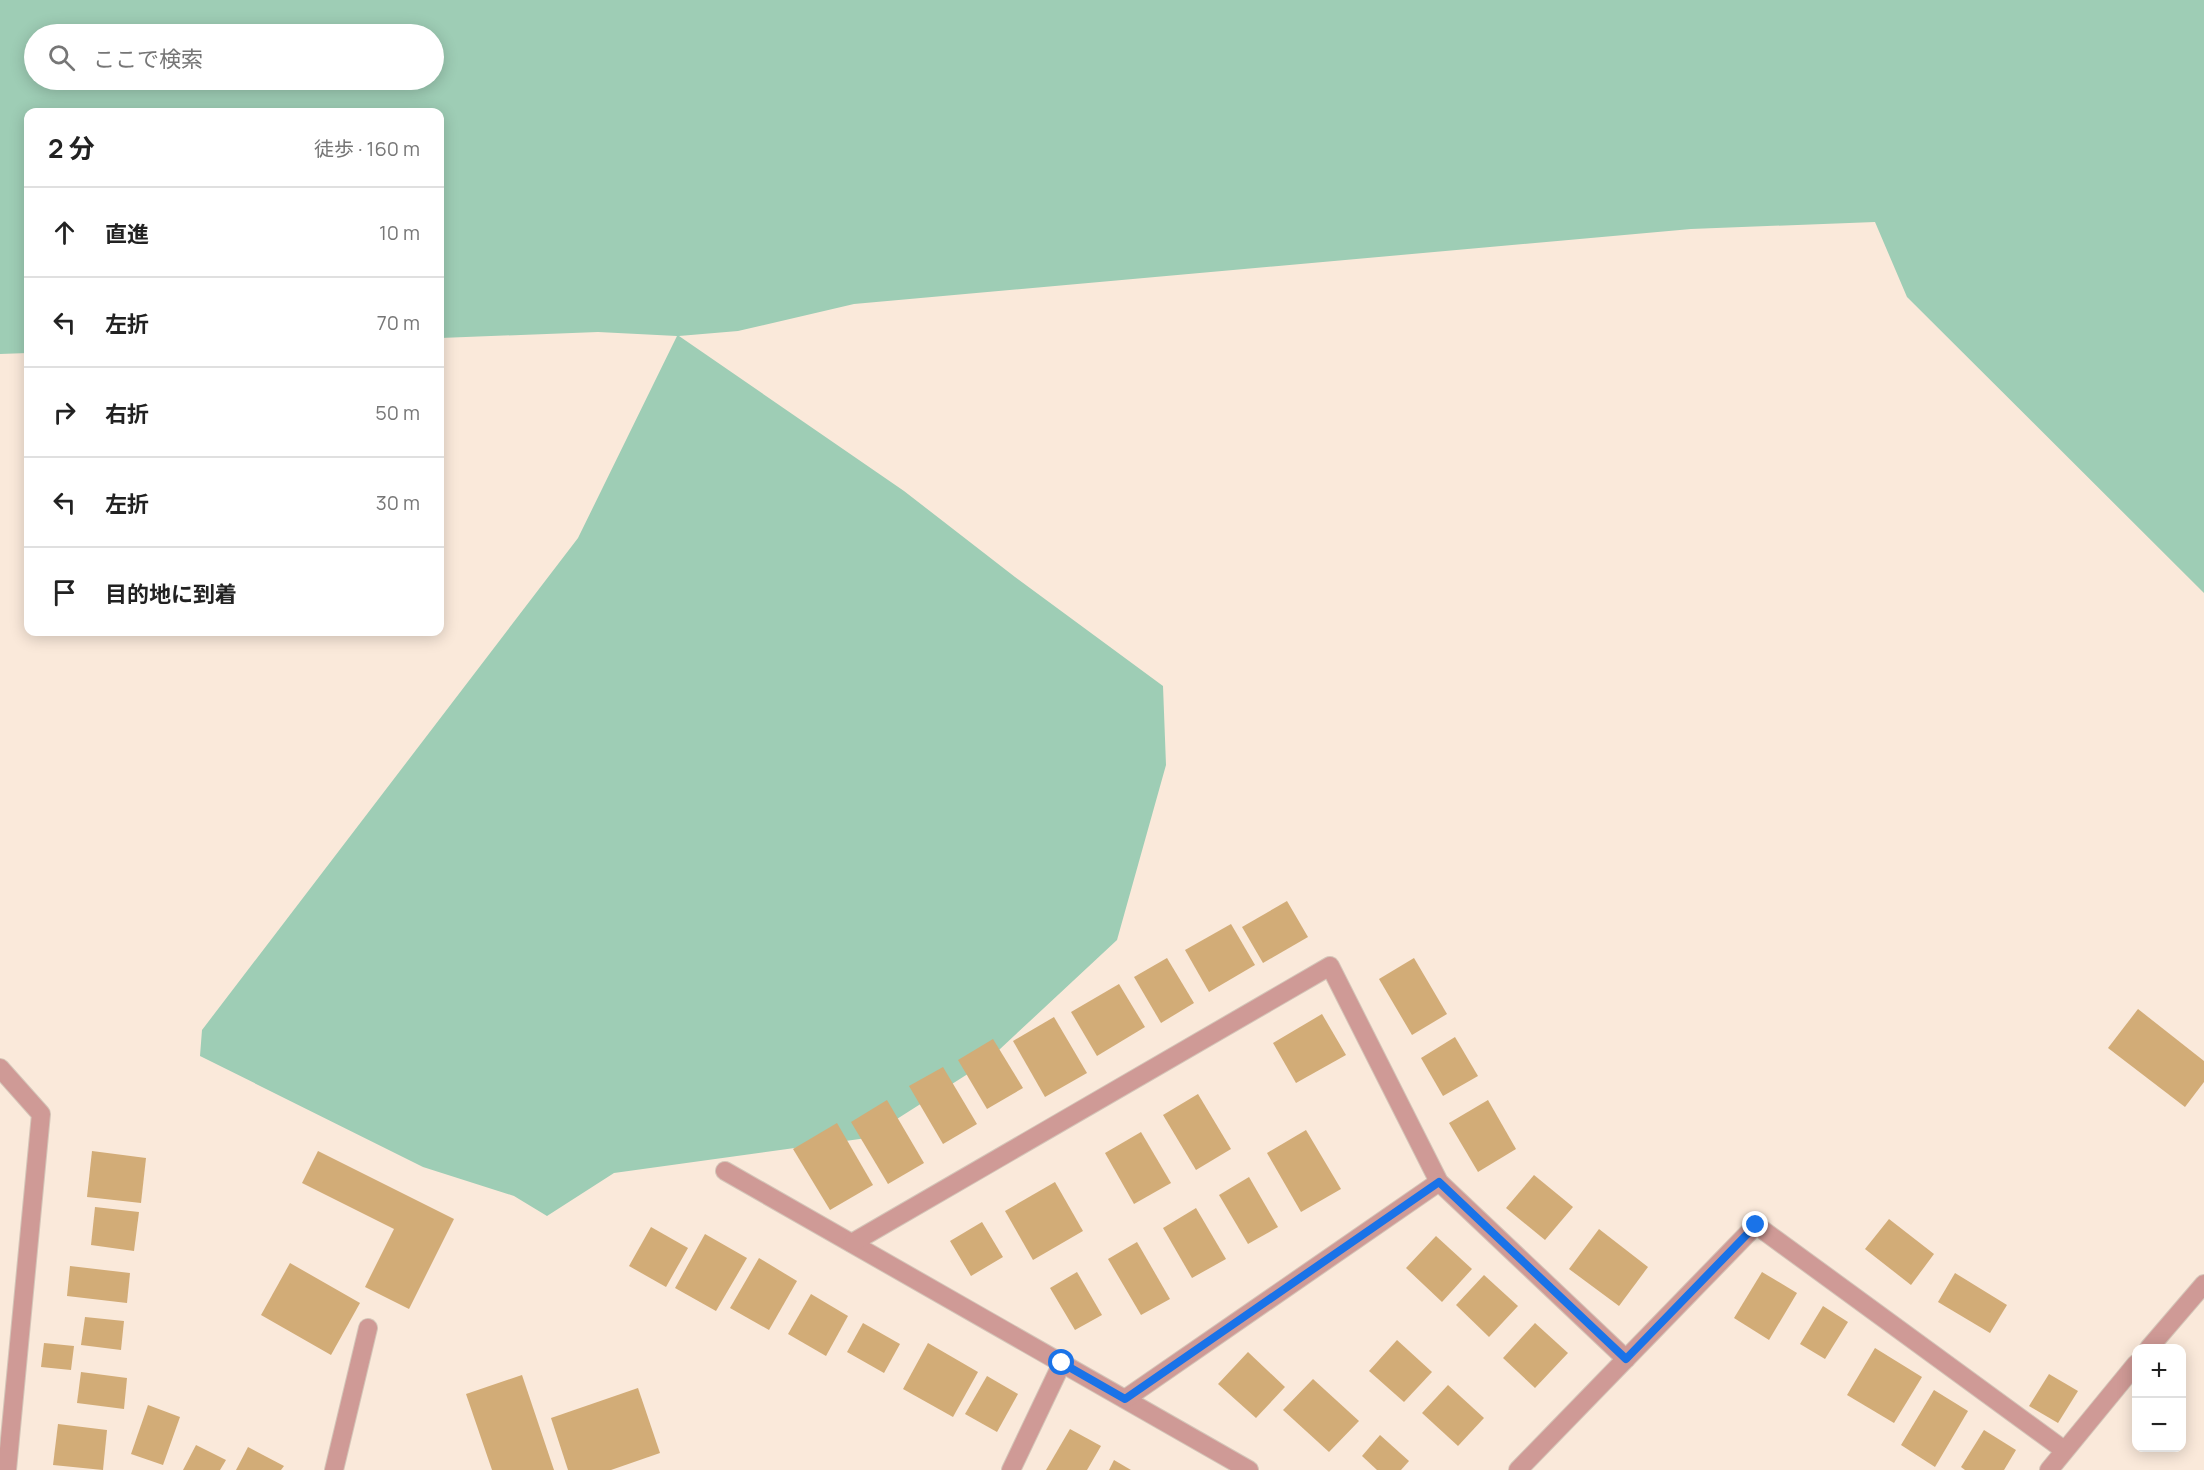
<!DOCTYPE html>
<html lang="ja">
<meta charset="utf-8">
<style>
:root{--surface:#fff;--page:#f2f2f2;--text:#222;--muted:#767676;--line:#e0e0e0}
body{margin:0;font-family:Manrope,"Noto Sans JP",sans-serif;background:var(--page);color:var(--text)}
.controls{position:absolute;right:18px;bottom:18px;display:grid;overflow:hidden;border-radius:12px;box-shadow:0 3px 15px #0003}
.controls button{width:54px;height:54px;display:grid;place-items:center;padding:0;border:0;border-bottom:2px solid var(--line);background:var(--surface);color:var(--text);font:30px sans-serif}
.stop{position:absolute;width:18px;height:18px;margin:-14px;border:4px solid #1a73e8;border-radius:50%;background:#fff}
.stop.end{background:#1a73e8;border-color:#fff;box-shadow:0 2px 6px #0008}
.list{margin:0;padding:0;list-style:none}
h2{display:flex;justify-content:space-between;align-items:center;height:78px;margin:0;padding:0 24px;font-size:26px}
h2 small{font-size:20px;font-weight:400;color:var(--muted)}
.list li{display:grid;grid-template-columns:39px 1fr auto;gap:18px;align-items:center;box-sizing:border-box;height:90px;padding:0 24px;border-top:2px solid var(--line)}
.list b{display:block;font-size:22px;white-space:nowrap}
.list em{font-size:20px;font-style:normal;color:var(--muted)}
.icon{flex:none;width:33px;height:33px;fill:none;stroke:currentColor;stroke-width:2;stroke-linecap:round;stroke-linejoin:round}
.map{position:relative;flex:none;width:2204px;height:1470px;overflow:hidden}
.search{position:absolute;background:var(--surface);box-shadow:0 3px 15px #0003;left:24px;top:24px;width:420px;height:66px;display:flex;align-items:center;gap:15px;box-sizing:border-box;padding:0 21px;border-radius:33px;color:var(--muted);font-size:22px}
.panel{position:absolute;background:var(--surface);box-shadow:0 3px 15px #0003;left:24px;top:108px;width:420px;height:528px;border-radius:12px}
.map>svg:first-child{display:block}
</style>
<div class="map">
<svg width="2204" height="1470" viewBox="0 0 2204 1470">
<rect width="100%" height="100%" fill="#fae9da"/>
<path fill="#9ecdb5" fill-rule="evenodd" d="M 0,0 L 2204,0 L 2204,593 L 1907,297 L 1875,222 L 1691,229 L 854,304 L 738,331 L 679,336 L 904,491 L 1015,577 L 1163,686 L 1166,765 L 1117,940 L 985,1063 L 867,1138 L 614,1173 L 547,1216 L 514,1196 L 423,1167 L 200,1056 L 202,1030 L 578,538 L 677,336 L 598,332 L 440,338 L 440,112 L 28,112 L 28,353 L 0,354 ZM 34,34 L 434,34 L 434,80 L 34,80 Z"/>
<g fill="#d2ac77">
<path d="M 1287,901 L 1308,937 L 1263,963 L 1242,927 Z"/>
<path d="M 1231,924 L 1255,965 L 1209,992 L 1185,950 Z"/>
<path d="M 1167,958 L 1194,1003 L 1161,1023 L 1134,977 Z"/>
<path d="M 1414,958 L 1447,1014 L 1412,1035 L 1379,979 Z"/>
<path d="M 1119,984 L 1145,1027 L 1097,1056 L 1071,1012 Z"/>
<path d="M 2138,1009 L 2204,1061 L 2204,1082 L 2185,1107 L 2108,1048 Z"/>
<path d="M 1322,1014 L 1346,1055 L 1296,1083 L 1273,1043 Z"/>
<path d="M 1054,1017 L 1087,1073 L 1045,1097 L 1013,1041 Z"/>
<path d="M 1455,1037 L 1478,1076 L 1443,1096 L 1421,1058 Z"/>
<path d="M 993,1039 L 1023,1088 L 987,1109 L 958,1060 Z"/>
<path d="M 943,1067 L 977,1124 L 943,1144 L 909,1086 Z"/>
<path d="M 1198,1094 L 1231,1149 L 1196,1170 L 1163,1115 Z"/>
<path d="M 887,1100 L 924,1163 L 888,1184 L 851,1122 Z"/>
<path d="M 1488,1100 L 1516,1149 L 1478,1172 L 1449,1123 Z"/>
<path d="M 837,1123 L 873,1185 L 830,1210 L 793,1149 Z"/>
<path d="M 1306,1130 L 1341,1189 L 1301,1212 L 1267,1153 Z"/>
<path d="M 1141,1132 L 1171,1183 L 1134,1204 L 1105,1153 Z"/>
<path d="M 92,1151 L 146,1158 L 141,1203 L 87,1197 Z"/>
<path d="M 318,1151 L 454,1219 L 409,1309 L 365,1287 L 394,1229 L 302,1183 Z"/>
<path d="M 1534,1175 L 1573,1207 L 1545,1240 L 1506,1208 Z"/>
<path d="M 1249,1177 L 1278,1227 L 1248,1244 L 1219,1195 Z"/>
<path d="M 1055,1182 L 1083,1231 L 1033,1260 L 1005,1211 Z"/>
<path d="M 95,1207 L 139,1212 L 134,1251 L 91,1245 Z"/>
<path d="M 1196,1208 L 1226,1259 L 1192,1278 L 1163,1228 Z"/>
<path d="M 1889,1219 L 1934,1254 L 1911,1285 L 1865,1249 Z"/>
<path d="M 982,1222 L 1003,1257 L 971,1276 L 950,1241 Z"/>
<path d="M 651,1227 L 688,1248 L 666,1287 L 629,1266 Z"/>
<path d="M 1599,1229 L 1648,1267 L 1619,1306 L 1569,1269 Z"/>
<path d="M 705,1234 L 747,1258 L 716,1311 L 675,1288 Z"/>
<path d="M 1436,1236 L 1472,1269 L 1442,1302 L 1406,1268 Z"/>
<path d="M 1137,1242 L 1170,1299 L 1141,1315 L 1108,1259 Z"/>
<path d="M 759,1258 L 797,1281 L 769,1330 L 730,1308 Z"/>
<path d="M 290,1263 L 360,1303 L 331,1355 L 261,1315 Z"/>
<path d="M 70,1266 L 130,1273 L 127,1303 L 67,1296 Z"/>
<path d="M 1077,1272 L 1102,1315 L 1075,1330 L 1050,1288 Z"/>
<path d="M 1762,1272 L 1797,1293 L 1769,1340 L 1734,1318 Z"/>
<path d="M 1955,1273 L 2007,1305 L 1990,1333 L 1938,1302 Z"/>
<path d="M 1484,1275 L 1518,1306 L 1489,1337 L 1456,1305 Z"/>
<path d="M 811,1294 L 848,1316 L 826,1356 L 788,1334 Z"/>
<path d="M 1823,1306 L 1848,1322 L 1825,1359 L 1800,1344 Z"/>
<path d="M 85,1317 L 124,1321 L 121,1350 L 81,1345 Z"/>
<path d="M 863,1323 L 900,1344 L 884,1373 L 847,1352 Z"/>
<path d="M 1535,1323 L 1568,1353 L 1535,1388 L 1503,1358 Z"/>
<path d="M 1397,1340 L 1432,1372 L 1404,1402 L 1369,1371 Z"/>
<path d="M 44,1343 L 74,1346 L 71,1370 L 41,1367 Z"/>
<path d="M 928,1343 L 978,1372 L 953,1417 L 903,1389 Z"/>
<path d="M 1875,1348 L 1922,1377 L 1894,1423 L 1847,1395 Z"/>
<path d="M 1248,1352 L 1285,1387 L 1256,1418 L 1218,1384 Z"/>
<path d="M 81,1372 L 127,1378 L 124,1409 L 77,1403 Z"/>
<path d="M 2049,1374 L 2078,1391 L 2058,1423 L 2029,1406 Z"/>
<path d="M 522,1375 L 554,1470 L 492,1470 L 466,1394 Z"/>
<path d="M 987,1376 L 1018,1394 L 997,1432 L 965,1414 Z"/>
<path d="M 1313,1379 L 1359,1421 L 1329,1452 L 1283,1410 Z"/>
<path d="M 1448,1385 L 1484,1418 L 1458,1446 L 1422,1413 Z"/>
<path d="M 638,1388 L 660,1453 L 611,1470 L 568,1470 L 551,1418 Z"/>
<path d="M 1934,1390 L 1968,1411 L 1935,1467 L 1901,1445 Z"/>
<path d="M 148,1405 L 180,1417 L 163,1465 L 131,1454 Z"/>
<path d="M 58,1424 L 107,1430 L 103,1470 L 53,1465 Z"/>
<path d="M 1070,1429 L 1101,1446 L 1087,1470 L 1046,1470 Z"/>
<path d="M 1984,1430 L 2016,1450 L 2004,1470 L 1965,1470 L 1961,1467 Z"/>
<path d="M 1380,1435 L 1409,1461 L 1401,1470 L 1377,1470 L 1362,1456 Z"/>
<path d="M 196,1445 L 226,1460 L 220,1470 L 183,1470 Z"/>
<path d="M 248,1447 L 284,1466 L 281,1470 L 236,1470 Z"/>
<path d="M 1114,1460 L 1131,1470 L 1109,1470 Z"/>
</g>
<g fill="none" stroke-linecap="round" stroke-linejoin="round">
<g stroke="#d4c5b8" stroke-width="20">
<g id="minor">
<path d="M 0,1068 L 41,1114 L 7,1470"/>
<path d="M 725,1171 L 1249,1470"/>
<path d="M 852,1243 L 1330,966 L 1439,1182 L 1626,1359"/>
<path d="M 2149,1348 L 2204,1284"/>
<path d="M 1125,1399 L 1439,1182"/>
<path d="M 334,1470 L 368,1328"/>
<path d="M 1011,1470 L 1062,1363"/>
<path d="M 1518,1470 L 1756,1225 L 2064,1450"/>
<path d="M 2049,1470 L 2136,1364"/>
</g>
</g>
<use href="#minor" stroke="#cf9a96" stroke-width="18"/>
</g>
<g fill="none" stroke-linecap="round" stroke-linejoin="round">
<path stroke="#1a73e8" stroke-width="8" d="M 1062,1363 L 1125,1399 L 1439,1182 L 1626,1359 L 1756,1225"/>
</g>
</svg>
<div class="controls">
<button>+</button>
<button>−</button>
</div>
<div class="stop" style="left:1062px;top:1363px"></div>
<div class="stop end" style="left:1756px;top:1225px"></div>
<div class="search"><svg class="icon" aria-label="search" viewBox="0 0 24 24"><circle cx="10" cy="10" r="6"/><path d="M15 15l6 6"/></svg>ここで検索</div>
<section class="panel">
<h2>2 分<small>徒歩 · 160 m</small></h2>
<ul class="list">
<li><svg class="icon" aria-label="ahead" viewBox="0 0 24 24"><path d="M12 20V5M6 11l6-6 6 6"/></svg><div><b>直進</b></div><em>10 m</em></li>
<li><svg class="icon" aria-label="left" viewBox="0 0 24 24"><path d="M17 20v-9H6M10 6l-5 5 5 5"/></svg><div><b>左折</b></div><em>70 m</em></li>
<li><svg class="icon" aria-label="right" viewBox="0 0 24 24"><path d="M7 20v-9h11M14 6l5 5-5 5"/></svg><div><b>右折</b></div><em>50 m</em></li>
<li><svg class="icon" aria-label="left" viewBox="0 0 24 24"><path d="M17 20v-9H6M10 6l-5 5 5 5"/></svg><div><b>左折</b></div><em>30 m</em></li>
<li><svg class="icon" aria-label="arrive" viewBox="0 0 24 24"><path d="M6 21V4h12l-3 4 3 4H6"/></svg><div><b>目的地に到着</b></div></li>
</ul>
</section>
</div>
